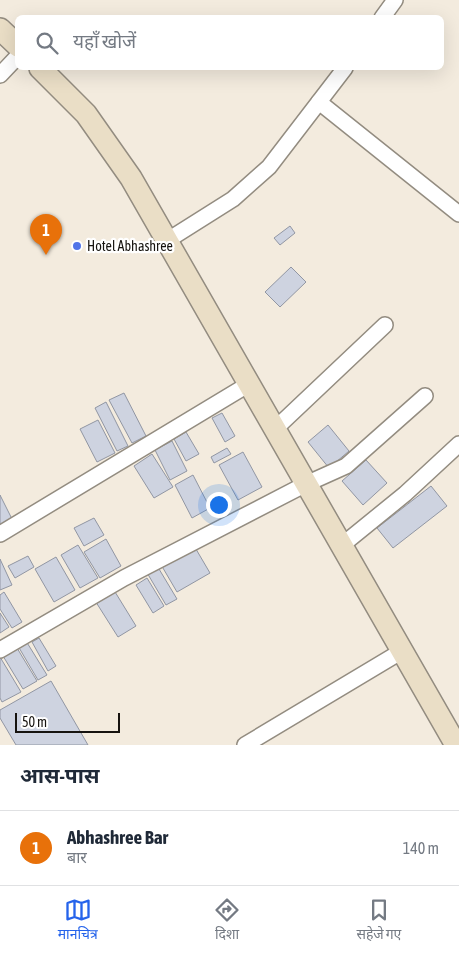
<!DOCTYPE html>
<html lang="hi">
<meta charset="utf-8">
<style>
:root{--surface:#fff;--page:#f6f6f7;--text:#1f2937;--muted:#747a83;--line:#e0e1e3;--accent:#2563eb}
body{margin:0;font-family:"Asap Condensed","Noto Sans Devanagari",sans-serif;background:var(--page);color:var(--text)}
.scale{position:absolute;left:15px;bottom:12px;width:105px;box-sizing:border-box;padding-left:5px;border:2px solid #16130f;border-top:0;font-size:14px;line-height:18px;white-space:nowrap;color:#16130f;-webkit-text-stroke:4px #fff;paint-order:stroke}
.you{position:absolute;left:218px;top:504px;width:18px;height:18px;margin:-12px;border:4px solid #fff;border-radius:50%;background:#1a73e8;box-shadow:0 0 0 8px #1a73e833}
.badge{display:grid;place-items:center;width:32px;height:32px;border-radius:50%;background:var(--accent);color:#fff;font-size:16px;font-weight:700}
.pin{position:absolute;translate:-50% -41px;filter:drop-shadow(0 1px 2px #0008)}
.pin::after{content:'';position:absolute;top:26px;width:18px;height:15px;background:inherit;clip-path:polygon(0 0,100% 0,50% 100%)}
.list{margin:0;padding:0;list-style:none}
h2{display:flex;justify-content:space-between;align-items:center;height:65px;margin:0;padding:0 20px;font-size:21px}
h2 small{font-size:16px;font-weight:400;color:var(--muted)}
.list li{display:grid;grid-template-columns:32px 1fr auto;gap:15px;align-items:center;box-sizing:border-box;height:75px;padding:0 20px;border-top:1px solid var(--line)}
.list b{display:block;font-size:19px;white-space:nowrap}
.list p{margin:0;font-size:16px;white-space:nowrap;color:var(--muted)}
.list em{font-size:16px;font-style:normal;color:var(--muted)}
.icon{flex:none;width:28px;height:28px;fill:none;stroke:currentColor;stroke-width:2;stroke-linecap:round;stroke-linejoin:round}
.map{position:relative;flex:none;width:459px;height:745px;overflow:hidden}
.search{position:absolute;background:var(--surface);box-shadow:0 5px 20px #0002;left:15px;right:15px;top:15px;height:55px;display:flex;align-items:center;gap:12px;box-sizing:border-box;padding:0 18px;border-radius:8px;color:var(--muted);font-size:19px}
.sheet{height:140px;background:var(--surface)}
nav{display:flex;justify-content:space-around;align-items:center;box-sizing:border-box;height:70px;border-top:1px solid var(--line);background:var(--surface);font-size:14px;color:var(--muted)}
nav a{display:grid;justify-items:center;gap:2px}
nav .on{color:var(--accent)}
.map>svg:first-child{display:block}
</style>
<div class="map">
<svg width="459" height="745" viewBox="0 0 459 745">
<rect width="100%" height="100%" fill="#f3ebde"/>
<g fill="#ced3e0" stroke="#9196a3">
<path d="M 290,226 L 295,233 L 280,245 L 274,238 Z"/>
<path d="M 291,267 L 306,282 L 280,307 L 265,292 Z"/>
<path d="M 124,393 L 146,436 L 132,443 L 109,400 Z"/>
<path d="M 106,402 L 128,446 L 117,451 L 95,408 Z"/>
<path d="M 222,413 L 235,436 L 225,442 L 212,418 Z"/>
<path d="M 98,420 L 115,453 L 97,462 L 80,429 Z"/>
<path d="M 328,425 L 349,451 L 329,468 L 308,442 Z"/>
<path d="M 186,432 L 199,454 L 186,461 L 174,439 Z"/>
<path d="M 172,441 L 187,471 L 170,480 L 155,450 Z"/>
<path d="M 227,448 L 231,454 L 214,463 L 211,457 Z"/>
<path d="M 243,452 L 262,487 L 238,500 L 219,465 Z"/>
<path d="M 152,454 L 173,487 L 154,498 L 134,466 Z"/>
<path d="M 366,460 L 387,483 L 363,505 L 342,481 Z"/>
<path d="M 193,475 L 210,508 L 192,518 L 175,485 Z"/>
<path d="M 431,486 L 447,506 L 393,548 L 377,528 Z"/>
<path d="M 0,495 L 12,519 L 0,525 Z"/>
<path d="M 94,518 L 104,535 L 84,546 L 74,528 Z"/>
<path d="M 106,539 L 121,566 L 100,578 L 84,552 Z"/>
<path d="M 193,544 L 210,573 L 177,592 L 160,563 Z"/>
<path d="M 78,545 L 98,578 L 80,588 L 61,555 Z"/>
<path d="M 28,556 L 34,567 L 15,578 L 8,566 Z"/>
<path d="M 56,557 L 75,590 L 54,602 L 35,569 Z"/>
<path d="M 0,559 L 12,585 L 0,590 Z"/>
<path d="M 156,564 L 177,599 L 166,605 L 146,571 Z"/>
<path d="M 147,578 L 164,606 L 153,613 L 136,585 Z"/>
<path d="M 112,587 L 136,626 L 118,637 L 94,599 Z"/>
<path d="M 4,592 L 22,622 L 12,628 L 0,609 L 0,595 Z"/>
<path d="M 0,613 L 9,627 L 0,633 Z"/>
<path d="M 39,638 L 56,666 L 48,671 L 32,642 Z"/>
<path d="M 26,641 L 47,675 L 38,680 L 18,646 Z"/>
<path d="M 17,648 L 37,681 L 23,689 L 3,656 Z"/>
<path d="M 0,657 L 21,692 L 2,702 L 0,698 Z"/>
<path d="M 51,681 L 88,745 L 16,745 L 0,718 L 0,710 Z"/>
</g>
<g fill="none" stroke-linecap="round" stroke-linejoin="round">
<g stroke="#938c80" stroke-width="18">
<g id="street">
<path d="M 382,18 L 395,0"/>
<path d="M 0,75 L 18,56"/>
<path d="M 319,102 L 459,214"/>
<path d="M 168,240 L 233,199 L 269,167 L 345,68"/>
<path d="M 275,429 L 385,325"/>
<path d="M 0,534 L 249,384"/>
<path d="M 341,546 L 405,494 L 459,444"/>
<path d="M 0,650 L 124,578 L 306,484 L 346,466 L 425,396"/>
<path d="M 245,745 L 402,651"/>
</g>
</g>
<g stroke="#938c80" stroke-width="24">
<g id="secondary">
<path d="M 0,29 L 18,46"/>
<path d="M 40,68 L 86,114 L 131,178 L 456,745"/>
</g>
</g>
<use href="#street" stroke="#fff" stroke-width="15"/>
<use href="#secondary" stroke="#eadec6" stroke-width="21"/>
</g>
<circle fill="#5174e8" stroke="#fff" stroke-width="2" cx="77" cy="246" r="5"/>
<g text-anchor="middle" stroke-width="4.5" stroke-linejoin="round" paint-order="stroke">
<g font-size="14" fill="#16130f" stroke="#fff" text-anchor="start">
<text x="87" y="251">Hotel Abhashree</text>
</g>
</g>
</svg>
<div class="scale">50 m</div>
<div class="you"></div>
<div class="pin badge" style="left:46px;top:255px;background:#e8710a">1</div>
<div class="search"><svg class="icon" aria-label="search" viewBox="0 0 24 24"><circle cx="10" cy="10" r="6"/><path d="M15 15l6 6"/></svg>यहाँ खोजें</div>
</div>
<section class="sheet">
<h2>आस-पास<small></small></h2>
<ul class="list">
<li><span class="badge" style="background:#e8710a">1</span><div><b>Abhashree Bar</b><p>बार</p></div><em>140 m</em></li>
</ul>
</section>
<nav>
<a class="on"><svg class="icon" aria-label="map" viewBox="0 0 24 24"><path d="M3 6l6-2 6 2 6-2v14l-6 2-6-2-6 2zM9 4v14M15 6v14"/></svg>मानचित्र</a>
<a><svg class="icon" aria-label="directions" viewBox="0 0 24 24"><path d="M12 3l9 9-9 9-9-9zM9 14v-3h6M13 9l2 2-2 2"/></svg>दिशा</a>
<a><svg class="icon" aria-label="saved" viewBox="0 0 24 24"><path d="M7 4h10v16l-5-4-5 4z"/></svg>सहेजे गए</a>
</nav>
